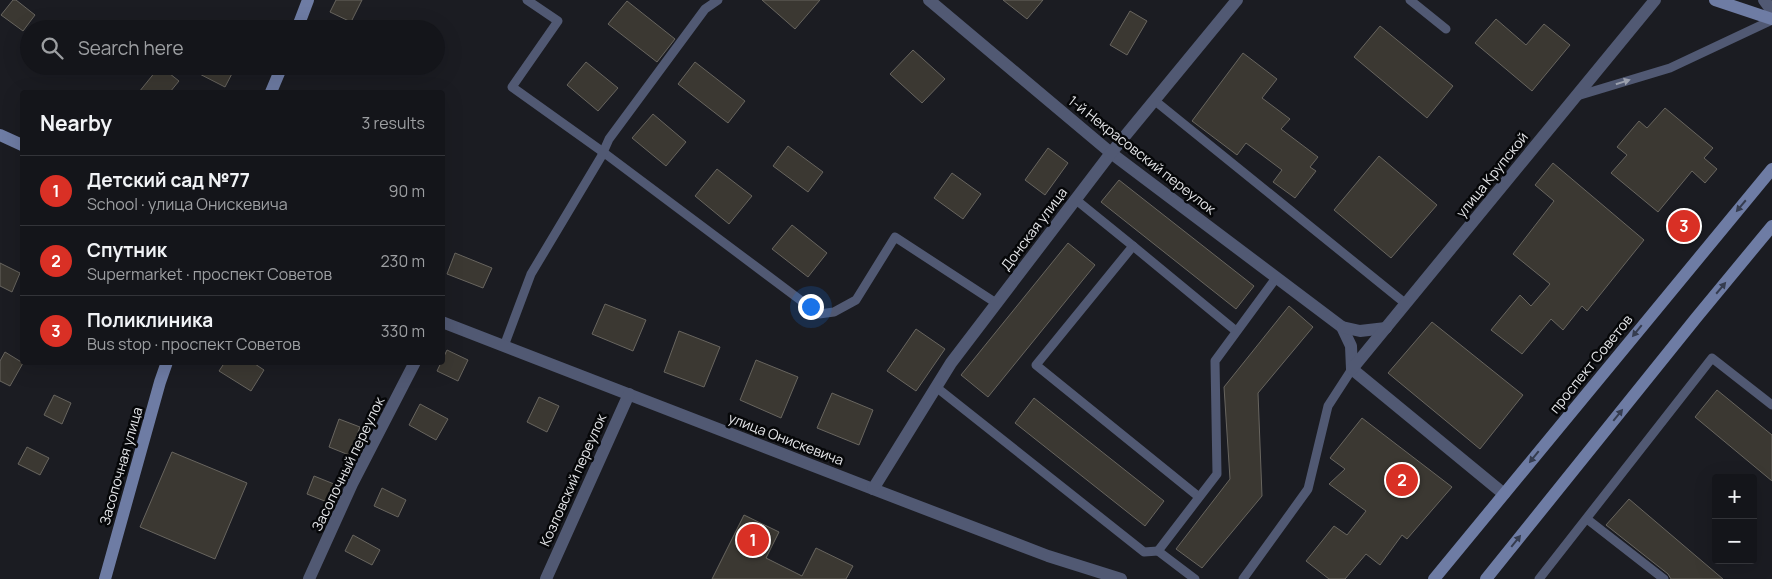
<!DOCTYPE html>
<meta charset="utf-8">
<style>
:root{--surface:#14151a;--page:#1d1e23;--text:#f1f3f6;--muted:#9d9fa2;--line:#333439;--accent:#d93025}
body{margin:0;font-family:Manrope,sans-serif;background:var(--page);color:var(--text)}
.controls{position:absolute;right:15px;bottom:15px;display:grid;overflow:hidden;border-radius:5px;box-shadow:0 5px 20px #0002}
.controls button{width:45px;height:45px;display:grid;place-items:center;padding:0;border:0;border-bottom:1px solid var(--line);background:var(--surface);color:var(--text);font:25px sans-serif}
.you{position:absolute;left:810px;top:306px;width:18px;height:18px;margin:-12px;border:4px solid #fff;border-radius:50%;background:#1a73e8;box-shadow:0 0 0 8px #1a73e833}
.badge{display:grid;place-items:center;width:32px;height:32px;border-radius:50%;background:var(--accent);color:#fff;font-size:16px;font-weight:700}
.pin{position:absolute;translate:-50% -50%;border:2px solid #fff;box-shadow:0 1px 5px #0006}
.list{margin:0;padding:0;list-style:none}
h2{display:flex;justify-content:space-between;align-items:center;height:65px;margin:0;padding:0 20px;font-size:21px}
h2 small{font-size:16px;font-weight:400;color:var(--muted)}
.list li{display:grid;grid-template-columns:32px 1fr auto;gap:15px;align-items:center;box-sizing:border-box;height:70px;padding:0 20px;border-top:1px solid var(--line)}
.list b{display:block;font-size:19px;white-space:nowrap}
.list p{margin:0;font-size:16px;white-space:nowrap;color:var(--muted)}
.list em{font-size:16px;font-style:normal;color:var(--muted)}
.icon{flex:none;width:28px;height:28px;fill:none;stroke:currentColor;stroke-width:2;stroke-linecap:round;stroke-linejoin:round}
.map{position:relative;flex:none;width:1772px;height:579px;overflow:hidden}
.search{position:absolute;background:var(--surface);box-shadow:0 5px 20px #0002;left:20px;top:20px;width:425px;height:55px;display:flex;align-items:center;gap:12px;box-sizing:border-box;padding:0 18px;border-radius:28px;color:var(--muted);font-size:19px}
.panel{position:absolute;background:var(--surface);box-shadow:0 5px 20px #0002;left:20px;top:90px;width:425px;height:275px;border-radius:5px}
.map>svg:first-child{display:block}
</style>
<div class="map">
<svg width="1772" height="579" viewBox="0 0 1772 579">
<rect width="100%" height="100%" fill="#1b1c22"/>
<g fill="#3b3832" stroke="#68655f">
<path d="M 13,0 L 16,0 L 35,15 L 23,31 L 1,15 Z"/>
<path d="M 336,0 L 362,0 L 351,22 L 330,12 Z"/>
<path d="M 762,0 L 820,0 L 795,29 Z"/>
<path d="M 1003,0 L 1043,0 L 1027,19 Z"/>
<path d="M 627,1 L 675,39 L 657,62 L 608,24 Z"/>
<path d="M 1130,11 L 1147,21 L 1127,55 L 1110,45 Z"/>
<path d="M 1496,19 L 1526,45 L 1544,24 L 1570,45 L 1532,91 L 1475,43 Z"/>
<path d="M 1380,26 L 1453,86 L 1427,118 L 1354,57 Z"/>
<path d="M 913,50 L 945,79 L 922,103 L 890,74 Z"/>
<path d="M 1243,53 L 1277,79 L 1262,98 L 1290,119 L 1281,129 L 1318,157 L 1310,167 L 1316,171 L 1295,198 L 1273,182 L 1282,170 L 1246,143 L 1237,155 L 1192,121 Z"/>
<path d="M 586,62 L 618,88 L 598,111 L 567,85 Z"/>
<path d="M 695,62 L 745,101 L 728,123 L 678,84 Z"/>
<path d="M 160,66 L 179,81 L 170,92 L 139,92 Z"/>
<path d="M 184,66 L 236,66 L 225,87 Z"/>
<path d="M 1665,108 L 1713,148 L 1704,158 L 1717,169 L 1705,183 L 1692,171 L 1658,212 L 1611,173 L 1627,155 L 1617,147 L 1639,121 L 1647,128 Z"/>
<path d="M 653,114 L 686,142 L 666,166 L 632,138 Z"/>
<path d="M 788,146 L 823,172 L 808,192 L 773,166 Z"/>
<path d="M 1048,148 L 1068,163 L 1045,195 L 1025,180 Z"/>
<path d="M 1379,156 L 1437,205 L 1391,258 L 1334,210 Z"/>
<path d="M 1553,163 L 1644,240 L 1587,311 L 1582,306 L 1563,330 L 1551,319 L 1522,354 L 1491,330 L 1520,295 L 1531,306 L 1550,284 L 1513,254 L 1554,201 L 1535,185 Z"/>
<path d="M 717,169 L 752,196 L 729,224 L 695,196 Z"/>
<path d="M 952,173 L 981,194 L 963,219 L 934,198 Z"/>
<path d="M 1119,180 L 1254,286 L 1236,309 L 1101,202 Z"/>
<path d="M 792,225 L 827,253 L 808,277 L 772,249 Z"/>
<path d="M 1068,243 L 1095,265 L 988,397 L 961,375 Z"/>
<path d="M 455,253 L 492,268 L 483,288 L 447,274 Z"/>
<path d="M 0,263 L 20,273 L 12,292 L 0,286 Z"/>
<path d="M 605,304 L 646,320 L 633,351 L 592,334 Z"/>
<path d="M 1289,306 L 1313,327 L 1258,393 L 1262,496 L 1202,568 L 1176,549 L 1230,479 L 1224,387 Z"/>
<path d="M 1432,322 L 1523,395 L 1480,449 L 1388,373 Z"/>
<path d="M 916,329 L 945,349 L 916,391 L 887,371 Z"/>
<path d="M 679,331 L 720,347 L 704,387 L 664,372 Z"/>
<path d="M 447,350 L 468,360 L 458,381 L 437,371 Z"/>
<path d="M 5,352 L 23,363 L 10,386 L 0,381 L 0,361 Z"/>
<path d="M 756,360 L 798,377 L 781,418 L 740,400 Z"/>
<path d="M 225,362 L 252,362 L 264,370 L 251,391 L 219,371 Z"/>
<path d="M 1717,390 L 1772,435 L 1772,481 L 1695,417 Z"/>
<path d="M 832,393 L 873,410 L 859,445 L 817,428 Z"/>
<path d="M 54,395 L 71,403 L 62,424 L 44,415 Z"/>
<path d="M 539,397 L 559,406 L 547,432 L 527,422 Z"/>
<path d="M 1034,398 L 1164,501 L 1145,526 L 1015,423 Z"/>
<path d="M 420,404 L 448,419 L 436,440 L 409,425 Z"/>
<path d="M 1362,418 L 1452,487 L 1407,539 L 1402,535 L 1380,565 L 1366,554 L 1345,579 L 1329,579 L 1306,561 L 1334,526 L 1347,535 L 1366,511 L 1329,484 L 1345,469 L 1330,458 Z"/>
<path d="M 339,419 L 360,427 L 349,455 L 329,447 Z"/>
<path d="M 27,447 L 49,458 L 40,475 L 18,464 Z"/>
<path d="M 172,452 L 247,483 L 215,559 L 140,527 Z"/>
<path d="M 314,476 L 339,486 L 332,504 L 307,494 Z"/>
<path d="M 382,488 L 406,500 L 398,517 L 374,506 Z"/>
<path d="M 1629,499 L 1723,579 L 1671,579 L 1668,574 L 1606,525 Z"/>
<path d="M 744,515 L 779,532 L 766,558 L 802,576 L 816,548 L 853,566 L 846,579 L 712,579 Z"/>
<path d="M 353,535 L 380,550 L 372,565 L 345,551 Z"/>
</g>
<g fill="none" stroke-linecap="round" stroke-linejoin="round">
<g stroke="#515973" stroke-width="9">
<path d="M 527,0 L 558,21 L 512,87 L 603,152 L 819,314 L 834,312 L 856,300 L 895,237 L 996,303"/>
<path d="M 1410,0 L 1446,29"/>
<path d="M 1577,96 L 1670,68 L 1772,20"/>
<path d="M 1154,100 L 1406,304"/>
<path d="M 1075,199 L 1133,246 L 1036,365 L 1199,497"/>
<path d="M 1133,246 L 1236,331"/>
<path d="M 504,346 L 531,274 L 601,157 L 609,139 L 705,9 L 718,0"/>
<path d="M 936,387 L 1144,552 L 1158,551"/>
<path d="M 1587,519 L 1664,579"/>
<path d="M 1195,579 L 1158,551 L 1217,474 L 1215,361 L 1276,278"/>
<path d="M 1243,579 L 1308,489 L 1328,406 L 1352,369"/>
<path d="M 1539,579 L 1712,358 L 1772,405"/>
</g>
<g stroke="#515973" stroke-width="12">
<path d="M 929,0 L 1111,153 L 1342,327 L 1351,346 L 1352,369 L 1504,494"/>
<path d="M 1764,0 L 1772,11"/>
<path d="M 442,322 L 873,489 L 1048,556 L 1121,579"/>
<path d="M 1342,327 L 1360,331 L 1386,328"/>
<path d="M 1352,369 L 1655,0"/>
<path d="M 873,489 L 951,363 L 1111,153 L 1237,0"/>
<path d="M 309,579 L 352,484 L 415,362"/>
<path d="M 546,579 L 629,394"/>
</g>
<g stroke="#6e7ca4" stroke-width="12">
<path d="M 1715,0 L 1772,19"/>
<path d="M 297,29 L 308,0"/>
<path d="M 271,92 L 282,66"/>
<path d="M 0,135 L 22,145"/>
<path d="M 105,579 L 160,382 L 167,362"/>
<path d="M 1434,579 L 1772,169"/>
<path d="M 1486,579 L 1696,318 L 1772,226"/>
</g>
</g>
<defs><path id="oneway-solid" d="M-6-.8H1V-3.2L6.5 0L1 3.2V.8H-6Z" transform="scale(1.25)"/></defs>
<use fill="#9ba0ae" href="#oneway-solid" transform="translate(1623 82) rotate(-17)"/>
<g fill="#353c4f">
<use href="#oneway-solid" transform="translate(1741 206) rotate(130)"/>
<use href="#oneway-solid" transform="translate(1721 288) rotate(-50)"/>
<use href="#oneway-solid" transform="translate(1637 331) rotate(129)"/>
<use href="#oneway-solid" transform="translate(1618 415) rotate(-51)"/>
<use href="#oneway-solid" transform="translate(1534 457) rotate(129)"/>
<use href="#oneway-solid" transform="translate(1516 541) rotate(-51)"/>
</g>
<g text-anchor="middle" stroke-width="5" stroke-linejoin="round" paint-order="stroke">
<g font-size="14" fill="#e5e6e9" stroke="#060709">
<text transform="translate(1142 155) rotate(38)" y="5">1-й Некрасовский переулок</text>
<text transform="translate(1492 175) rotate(-51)" y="5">улица Крупской</text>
<text transform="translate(1034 229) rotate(-53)" y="5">Донская улица</text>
<text transform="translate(1591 364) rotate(-51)" y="5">проспект Советов</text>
<text transform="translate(786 439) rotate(21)" y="5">улица Онискевича</text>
<text transform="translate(348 464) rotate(-64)" y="5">Засопочный переулок</text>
<text transform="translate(121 466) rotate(-74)" y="5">Засопочная улица</text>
<text transform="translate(573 480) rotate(-66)" y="5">Козловский переулок</text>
</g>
</g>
</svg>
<div class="controls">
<button>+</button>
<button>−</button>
</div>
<div class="you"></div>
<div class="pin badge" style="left:753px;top:540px">1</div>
<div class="pin badge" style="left:1402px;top:480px">2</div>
<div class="pin badge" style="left:1684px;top:226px">3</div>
<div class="search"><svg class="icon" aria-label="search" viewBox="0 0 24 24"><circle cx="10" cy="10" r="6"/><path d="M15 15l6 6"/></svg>Search here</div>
<section class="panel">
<h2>Nearby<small>3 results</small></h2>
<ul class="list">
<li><span class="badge">1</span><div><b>Детский сад №77</b><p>School · улица Онискевича</p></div><em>90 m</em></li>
<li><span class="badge">2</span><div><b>Спутник</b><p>Supermarket · проспект Советов</p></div><em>230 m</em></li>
<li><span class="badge">3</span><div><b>Поликлиника</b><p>Bus stop · проспект Советов</p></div><em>330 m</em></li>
</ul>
</section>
</div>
